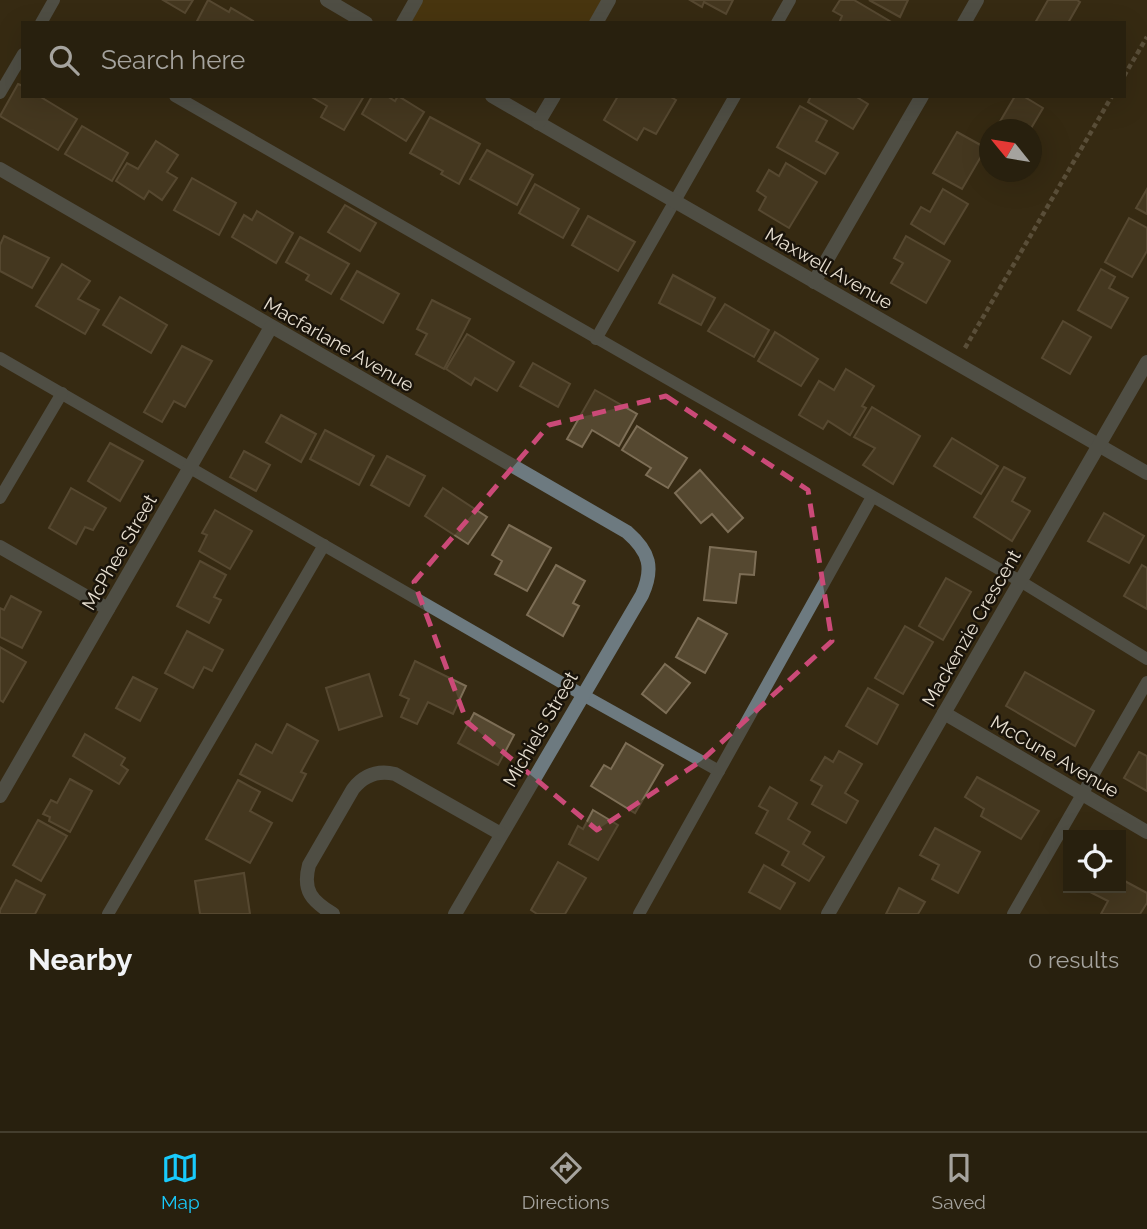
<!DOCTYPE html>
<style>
:root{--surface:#28200e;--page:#342d1c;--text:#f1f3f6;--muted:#a5a39e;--line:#443e2e;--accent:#19cafc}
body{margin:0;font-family:Raleway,sans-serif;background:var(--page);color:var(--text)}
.controls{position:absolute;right:21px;bottom:21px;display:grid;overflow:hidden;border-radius:0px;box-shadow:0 7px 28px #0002}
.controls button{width:63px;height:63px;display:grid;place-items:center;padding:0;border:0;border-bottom:2px solid var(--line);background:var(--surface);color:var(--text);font:35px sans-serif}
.compass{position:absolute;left:979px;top:119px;width:63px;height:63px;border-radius:50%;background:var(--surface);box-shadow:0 7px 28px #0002;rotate:300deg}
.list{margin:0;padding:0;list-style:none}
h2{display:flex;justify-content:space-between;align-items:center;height:91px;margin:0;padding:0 28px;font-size:30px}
h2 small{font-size:23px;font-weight:400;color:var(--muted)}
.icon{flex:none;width:38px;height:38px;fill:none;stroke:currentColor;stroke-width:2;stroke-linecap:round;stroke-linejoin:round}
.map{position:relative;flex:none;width:1147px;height:914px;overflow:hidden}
.search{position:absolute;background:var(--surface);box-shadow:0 7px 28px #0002;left:21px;right:21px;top:21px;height:77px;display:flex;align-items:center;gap:18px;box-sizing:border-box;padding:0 24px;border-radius:0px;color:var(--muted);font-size:26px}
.sheet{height:217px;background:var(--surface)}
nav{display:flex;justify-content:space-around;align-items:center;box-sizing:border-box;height:98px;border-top:2px solid var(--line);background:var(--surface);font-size:19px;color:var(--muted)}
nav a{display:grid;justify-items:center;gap:4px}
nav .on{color:var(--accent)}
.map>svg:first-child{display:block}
</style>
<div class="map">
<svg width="1147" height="914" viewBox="0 0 1147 914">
<rect width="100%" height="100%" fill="#362a13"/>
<path fill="#5e440c" d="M 416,0 L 609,0 L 596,23 L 403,23 Z"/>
<g fill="#554830" stroke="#7d6e56" stroke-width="2">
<path d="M 163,0 L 193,0 L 185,13 Z"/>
<path d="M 208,0 L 229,12 L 231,8 L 253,21 L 252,23 L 196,23 Z"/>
<path d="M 690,0 L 733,0 L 726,14 L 704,2 L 702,7 Z"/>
<path d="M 840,0 L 854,0 L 893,23 L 839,23 L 842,16 L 833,11 Z"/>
<path d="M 869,0 L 908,0 L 900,17 Z"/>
<path d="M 1048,0 L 1077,0 L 1080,2 L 1068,23 L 1035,23 Z"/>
<path d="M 18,84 L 23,86 L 23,96 L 39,96 L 77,119 L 58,150 L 0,116 Z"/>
<path d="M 310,96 L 364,96 L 344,130 L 321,117 L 327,106 Z"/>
<path d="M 372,96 L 387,96 L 395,101 L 398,96 L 424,112 L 406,141 L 362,114 Z"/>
<path d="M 618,96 L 669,96 L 676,100 L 656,134 L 644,128 L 637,140 L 604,120 Z"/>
<path d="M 811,96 L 855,96 L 868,104 L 853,129 L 808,102 Z"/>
<path d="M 1015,96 L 1023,96 L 1043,108 L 1030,130 L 995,130 Z"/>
<path d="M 800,106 L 827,121 L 816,141 L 838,153 L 825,174 L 777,147 Z"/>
<path d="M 430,117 L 480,144 L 459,184 L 441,174 L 443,171 L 410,153 Z"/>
<path d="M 82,126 L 128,153 L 112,181 L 65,154 Z"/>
<path d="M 957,132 L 986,148 L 962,189 L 933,173 Z"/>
<path d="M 156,141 L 178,155 L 167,172 L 177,178 L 162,200 L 149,191 L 144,199 L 116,181 L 127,163 L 138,169 Z"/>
<path d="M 487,150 L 533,175 L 517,205 L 470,179 Z"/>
<path d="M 786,163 L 817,182 L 789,228 L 759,210 L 766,197 L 757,191 L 769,170 L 779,176 Z"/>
<path d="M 192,178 L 236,203 L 219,235 L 174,210 Z"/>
<path d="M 535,184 L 579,209 L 563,238 L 519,213 Z"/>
<path d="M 943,189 L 968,204 L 944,244 L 911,224 L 921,207 L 930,212 Z"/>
<path d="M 1147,189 L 1147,214 L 1136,208 Z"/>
<path d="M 345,205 L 376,223 L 360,251 L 328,232 Z"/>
<path d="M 257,211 L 293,233 L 276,263 L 232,237 L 244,215 L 252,220 Z"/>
<path d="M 588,216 L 635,242 L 618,271 L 572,245 Z"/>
<path d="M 1129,218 L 1147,228 L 1147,251 L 1132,277 L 1105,262 Z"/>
<path d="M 4,236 L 49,258 L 32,288 L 0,271 L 0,245 Z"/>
<path d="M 906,236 L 950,261 L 926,303 L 891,283 L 903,263 L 894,258 Z"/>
<path d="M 300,237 L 349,264 L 331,294 L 306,280 L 309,275 L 286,262 Z"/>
<path d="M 62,264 L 90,281 L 78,299 L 99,310 L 85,334 L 36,306 Z"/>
<path d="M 1101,269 L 1115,277 L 1109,288 L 1128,298 L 1111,328 L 1078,310 Z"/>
<path d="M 357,271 L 399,294 L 383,323 L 341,299 Z"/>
<path d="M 673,275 L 715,298 L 701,325 L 659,303 Z"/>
<path d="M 120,297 L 167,325 L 151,353 L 103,325 Z"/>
<path d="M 432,300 L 470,319 L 444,369 L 416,354 L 427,334 L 417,329 Z"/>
<path d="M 725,304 L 769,330 L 754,357 L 708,331 Z"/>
<path d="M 1063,321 L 1091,337 L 1070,374 L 1042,358 Z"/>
<path d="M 775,332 L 818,359 L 801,386 L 758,361 Z"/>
<path d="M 467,334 L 514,362 L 497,391 L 475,378 L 471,385 L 446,369 Z"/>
<path d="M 182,346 L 212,361 L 185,407 L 174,401 L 162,422 L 144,412 Z"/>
<path d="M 533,363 L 570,384 L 558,407 L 520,386 Z"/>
<path d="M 846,369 L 874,386 L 862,406 L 866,408 L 850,435 L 828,421 L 823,429 L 799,415 L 819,381 L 834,390 Z"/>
<path d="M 595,390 L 637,414 L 619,446 L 592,430 L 582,447 L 567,439 Z"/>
<path d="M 872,407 L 920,436 L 893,484 L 863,465 L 875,448 L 854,437 Z"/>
<path d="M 281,415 L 316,434 L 301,462 L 266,442 Z"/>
<path d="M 637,426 L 687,458 L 668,488 L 646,475 L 651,468 L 622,450 Z"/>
<path d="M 325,430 L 374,456 L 359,485 L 310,459 Z"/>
<path d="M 952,438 L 998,466 L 981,494 L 934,466 Z"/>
<path d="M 110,443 L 143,461 L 120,501 L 88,481 Z"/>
<path d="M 244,451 L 270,465 L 256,491 L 230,477 Z"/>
<path d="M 387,456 L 425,476 L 409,506 L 371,485 Z"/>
<path d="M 1004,467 L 1025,478 L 1012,501 L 1030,511 L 1012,541 L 974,517 Z"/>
<path d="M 700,470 L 743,518 L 728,532 L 712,514 L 701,523 L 675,493 Z"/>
<path d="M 71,488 L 106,508 L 93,530 L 85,527 L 76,544 L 49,528 Z"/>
<path d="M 443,488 L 487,517 L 468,544 L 425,516 Z"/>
<path d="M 215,510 L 252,531 L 230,569 L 199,551 L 207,535 L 202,533 Z"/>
<path d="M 1104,513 L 1144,536 L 1129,563 L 1088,541 Z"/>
<path d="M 509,525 L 551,548 L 527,591 L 495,574 L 502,561 L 492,555 Z"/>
<path d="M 710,547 L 756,552 L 754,575 L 740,574 L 736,603 L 704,600 Z"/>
<path d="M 200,561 L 226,575 L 214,597 L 221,600 L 209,623 L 177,606 Z"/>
<path d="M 556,565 L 585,581 L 573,603 L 579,606 L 563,636 L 527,615 Z"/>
<path d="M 1142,565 L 1147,568 L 1147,609 L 1124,596 Z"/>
<path d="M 946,578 L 971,592 L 943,640 L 919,626 Z"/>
<path d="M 11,596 L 41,612 L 22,648 L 0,637 L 0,608 L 4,610 Z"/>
<path d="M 698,618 L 727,634 L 705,673 L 676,657 Z"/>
<path d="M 905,626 L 933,642 L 903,694 L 875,678 Z"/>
<path d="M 187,631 L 223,650 L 212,671 L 204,667 L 193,688 L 165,673 Z"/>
<path d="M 0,647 L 26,662 L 3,702 L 0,700 Z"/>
<path d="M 415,661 L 466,686 L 453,714 L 428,702 L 417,724 L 401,717 L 409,699 L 400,695 Z"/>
<path d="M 665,664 L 690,683 L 666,713 L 642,694 Z"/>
<path d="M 1025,672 L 1094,711 L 1075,746 L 1006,706 Z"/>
<path d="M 369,674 L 382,716 L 339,730 L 326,688 Z"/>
<path d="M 133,677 L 157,689 L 140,721 L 116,708 Z"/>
<path d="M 868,688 L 898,705 L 877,744 L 846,726 Z"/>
<path d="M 474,713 L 514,735 L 498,765 L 458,743 Z"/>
<path d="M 287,724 L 318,741 L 301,772 L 306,774 L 292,801 L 240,774 L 256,744 L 272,753 Z"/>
<path d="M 85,734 L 125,758 L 121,765 L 128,770 L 119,784 L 73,756 Z"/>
<path d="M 626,743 L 663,765 L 635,813 L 591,786 L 604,765 L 611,769 Z"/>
<path d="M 839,751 L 862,764 L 845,793 L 858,801 L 846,823 L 812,804 L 822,786 L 811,780 L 825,757 L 833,762 Z"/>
<path d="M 1139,752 L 1147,756 L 1147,791 L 1124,778 Z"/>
<path d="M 977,777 L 1039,811 L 1021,839 L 981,816 L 984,809 L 965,797 Z"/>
<path d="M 70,779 L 92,791 L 70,832 L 49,821 L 50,817 L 43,814 L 51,800 L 57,803 Z"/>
<path d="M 238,780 L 260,792 L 250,811 L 272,823 L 250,863 L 206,839 Z"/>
<path d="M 770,787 L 797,803 L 788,819 L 810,832 L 803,844 L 824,857 L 809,881 L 782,865 L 789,852 L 756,833 L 768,811 L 759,806 Z"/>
<path d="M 593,810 L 618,825 L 598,860 L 569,844 L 578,826 L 583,829 Z"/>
<path d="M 38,820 L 67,836 L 41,881 L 13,865 Z"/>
<path d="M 935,828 L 980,852 L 958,893 L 932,879 L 939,865 L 920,855 Z"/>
<path d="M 558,862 L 586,878 L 565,914 L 537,914 L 531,910 Z"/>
<path d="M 764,865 L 795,883 L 780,909 L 749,892 Z"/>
<path d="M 244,873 L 250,914 L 200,914 L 195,881 Z"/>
<path d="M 1121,879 L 1147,893 L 1147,903 L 1140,914 L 1101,914 L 1108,901 L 1084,889 L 1085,888 L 1121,888 Z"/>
<path d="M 16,880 L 45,895 L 35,914 L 0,914 L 0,910 Z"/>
<path d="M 899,888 L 925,902 L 918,914 L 886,914 Z"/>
</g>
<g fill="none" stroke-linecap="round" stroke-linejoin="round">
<g stroke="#847a67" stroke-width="4.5" stroke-dasharray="5 3.5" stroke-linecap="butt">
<path d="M 1124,76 L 1147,37"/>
<path d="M 965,348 L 1112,96"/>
</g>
<g stroke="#6d7a80" stroke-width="12">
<path d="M 41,23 L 54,0"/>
<path d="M 777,23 L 790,0"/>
<path d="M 0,93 L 23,54"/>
<path d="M 175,96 L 1020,581 L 1147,659"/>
<path d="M 596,339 L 735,96"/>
<path d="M 0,358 L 583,695 L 719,771"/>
<path d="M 0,498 L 62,393"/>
<path d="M 108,914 L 324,545"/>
<path d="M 639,914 L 872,497"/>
<path d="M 1013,914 L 1147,682"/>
</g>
<g stroke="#6d7a80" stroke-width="14">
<path d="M 327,0 L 366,23"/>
<path d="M 403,23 L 416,0"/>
<path d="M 596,23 L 609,0"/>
<path d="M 964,23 L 977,0"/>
<path d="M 492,96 L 1147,473"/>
<path d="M 538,123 L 554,96"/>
<path d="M 0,169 L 627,532 C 650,552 654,568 642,595 L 455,914"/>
<path d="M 814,282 L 922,96"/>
<path d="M 0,547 L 108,609"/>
<path d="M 944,713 L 1147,832"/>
<path d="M 0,796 L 271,327"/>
<path d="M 333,914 C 312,901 302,891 309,865 L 353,789 C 364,775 378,770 395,774 L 501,834"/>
<path d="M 828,914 L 1147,362"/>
</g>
</g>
<path d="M0 0H1147V914H0ZM 666,396 L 808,490 L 832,641 L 701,761 L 597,830 L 467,722 L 414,582 L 549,425 Z" fill="#362a13" fill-opacity=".55" fill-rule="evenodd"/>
<path fill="none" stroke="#cb4a78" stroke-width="5" stroke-dasharray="14 9" stroke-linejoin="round" d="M 666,396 L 808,490 L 832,641 L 701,761 L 597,830 L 467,722 L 414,582 L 549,425 Z"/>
<g text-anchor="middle" stroke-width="5" stroke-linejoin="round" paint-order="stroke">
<g font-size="19" fill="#e7dfd1" stroke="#19130a">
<text transform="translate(829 268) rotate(30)" y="7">Maxwell Avenue</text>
<text transform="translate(339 344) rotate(30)" y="7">Macfarlane Avenue</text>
<text transform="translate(119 552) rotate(-60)" y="7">McPhee Street</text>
<text transform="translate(971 628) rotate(-60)" y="7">Mackenzie Crescent</text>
<text transform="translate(540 729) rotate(-60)" y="7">Michiels Street</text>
<text transform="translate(1055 756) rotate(30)" y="7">McCune Avenue</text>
</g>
</g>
</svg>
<div class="controls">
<button><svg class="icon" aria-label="locate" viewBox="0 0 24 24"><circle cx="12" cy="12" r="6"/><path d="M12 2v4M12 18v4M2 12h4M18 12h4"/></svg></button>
</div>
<svg class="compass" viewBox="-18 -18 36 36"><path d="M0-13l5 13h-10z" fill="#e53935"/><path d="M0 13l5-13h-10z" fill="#a5a39e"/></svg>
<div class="search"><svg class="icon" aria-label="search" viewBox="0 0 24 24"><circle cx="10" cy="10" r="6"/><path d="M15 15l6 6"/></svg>Search here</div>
</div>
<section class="sheet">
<h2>Nearby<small>0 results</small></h2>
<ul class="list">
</ul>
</section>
<nav>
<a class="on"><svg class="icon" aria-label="map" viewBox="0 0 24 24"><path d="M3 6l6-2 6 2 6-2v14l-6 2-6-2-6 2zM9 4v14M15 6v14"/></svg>Map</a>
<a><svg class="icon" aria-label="directions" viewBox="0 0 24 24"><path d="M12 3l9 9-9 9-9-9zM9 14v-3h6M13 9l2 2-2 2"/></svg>Directions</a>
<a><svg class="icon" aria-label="saved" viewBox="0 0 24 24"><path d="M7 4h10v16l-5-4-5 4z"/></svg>Saved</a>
</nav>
